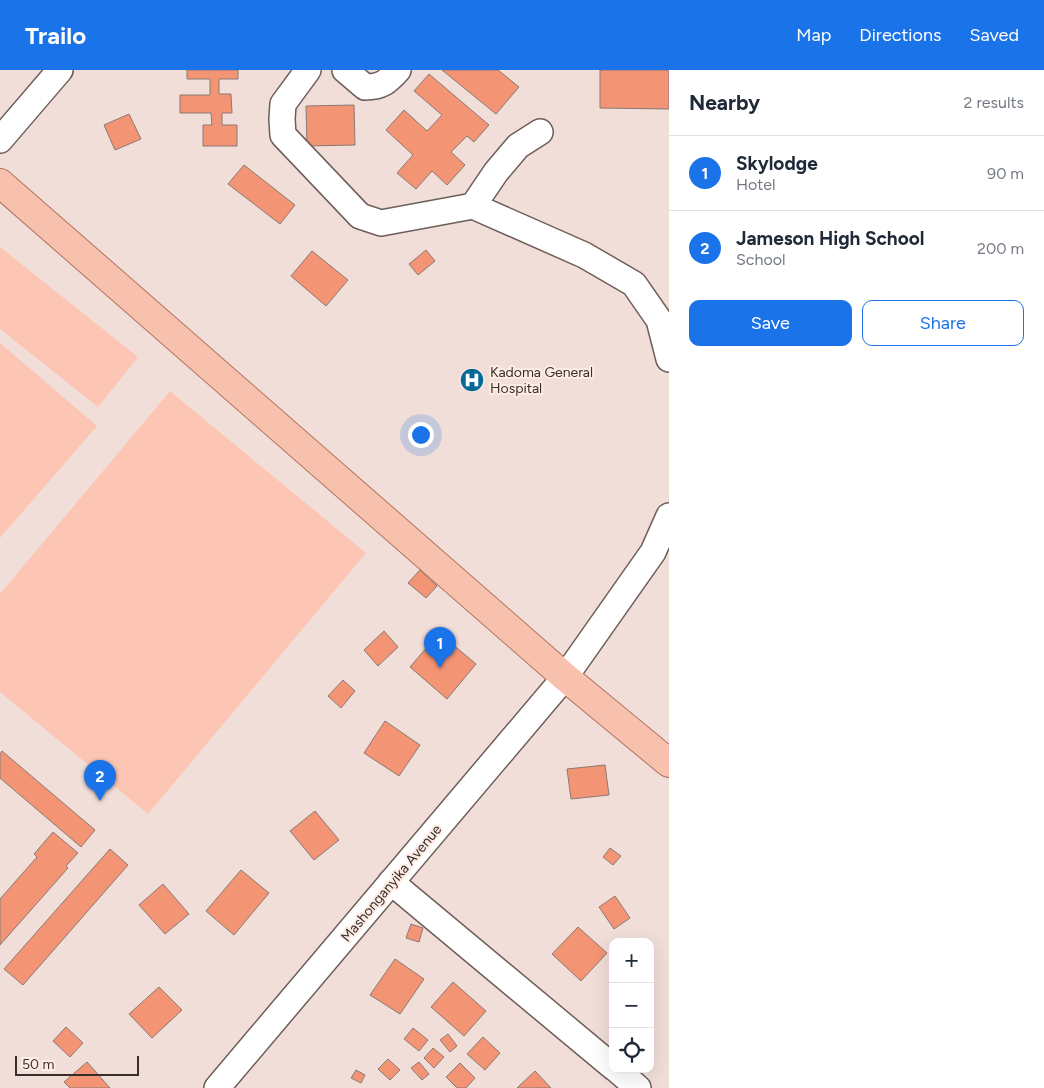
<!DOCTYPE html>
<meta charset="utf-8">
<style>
:root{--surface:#fff;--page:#f6f6f7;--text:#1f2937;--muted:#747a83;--line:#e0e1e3;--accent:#1a73e8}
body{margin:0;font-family:Figtree,sans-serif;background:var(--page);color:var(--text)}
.controls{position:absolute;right:15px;bottom:15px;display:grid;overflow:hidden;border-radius:10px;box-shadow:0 5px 20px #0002}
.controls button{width:45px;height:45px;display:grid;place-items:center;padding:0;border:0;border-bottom:1px solid var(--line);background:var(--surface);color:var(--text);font:25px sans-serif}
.scale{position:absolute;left:15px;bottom:12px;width:124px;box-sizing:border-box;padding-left:5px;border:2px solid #362f2d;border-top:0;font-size:14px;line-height:18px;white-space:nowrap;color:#362f2d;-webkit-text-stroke:4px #ffece5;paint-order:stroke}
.you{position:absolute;left:420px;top:364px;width:18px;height:18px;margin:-12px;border:4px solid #fff;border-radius:50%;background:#1a73e8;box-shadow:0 0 0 8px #1a73e833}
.badge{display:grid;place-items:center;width:32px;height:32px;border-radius:50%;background:var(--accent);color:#fff;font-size:16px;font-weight:700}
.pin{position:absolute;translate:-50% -41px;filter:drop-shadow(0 1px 2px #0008)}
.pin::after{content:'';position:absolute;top:26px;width:18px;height:15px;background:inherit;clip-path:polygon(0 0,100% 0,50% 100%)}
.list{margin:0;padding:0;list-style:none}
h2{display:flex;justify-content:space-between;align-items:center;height:65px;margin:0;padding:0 20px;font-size:21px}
h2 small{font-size:16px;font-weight:400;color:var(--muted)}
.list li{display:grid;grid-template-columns:32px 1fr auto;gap:15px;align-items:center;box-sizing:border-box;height:75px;padding:0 20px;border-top:1px solid var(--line)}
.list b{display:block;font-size:19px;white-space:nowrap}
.list p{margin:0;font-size:16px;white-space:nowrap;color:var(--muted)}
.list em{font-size:16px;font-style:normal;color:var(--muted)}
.actions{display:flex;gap:10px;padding:15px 20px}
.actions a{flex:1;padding:11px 0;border:1px solid var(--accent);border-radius:10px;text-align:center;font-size:18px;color:var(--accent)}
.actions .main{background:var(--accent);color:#fff}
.icon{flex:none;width:28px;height:28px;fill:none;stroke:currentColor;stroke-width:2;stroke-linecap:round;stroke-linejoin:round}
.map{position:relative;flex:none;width:669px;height:1018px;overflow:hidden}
header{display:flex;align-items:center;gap:30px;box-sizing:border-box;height:70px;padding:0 25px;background:var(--accent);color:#fff}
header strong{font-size:24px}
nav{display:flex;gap:28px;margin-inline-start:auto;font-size:18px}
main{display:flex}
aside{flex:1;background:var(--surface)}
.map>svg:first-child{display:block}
</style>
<header>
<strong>Trailo</strong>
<nav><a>Map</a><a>Directions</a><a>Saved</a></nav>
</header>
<main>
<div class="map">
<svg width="669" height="1018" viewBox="0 0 669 1018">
<rect width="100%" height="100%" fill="#f1ded8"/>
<g fill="#fdc6b4">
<path d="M 0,177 L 138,287 L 98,337 L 0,259 Z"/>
<path d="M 0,273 L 97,356 L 0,468 Z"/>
<path d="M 170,321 L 366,483 L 148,744 L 0,622 L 0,524 Z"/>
</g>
<g fill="#f39474" stroke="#8a7a74">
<path d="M 187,0 L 238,0 L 238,9 L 219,9 L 219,24 L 231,24 L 232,43 L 222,43 L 222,55 L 237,55 L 237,76 L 203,76 L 203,55 L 212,55 L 211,43 L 180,43 L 180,25 L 210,25 L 210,9 L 187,9 Z"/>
<path d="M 442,0 L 498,0 L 519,17 L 496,44 Z"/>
<path d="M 600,0 L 669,0 L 669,39 L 600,38 Z"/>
<path d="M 429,4 L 489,55 L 474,72 L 467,66 L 451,82 L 465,95 L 447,115 L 432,101 L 416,119 L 397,103 L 413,85 L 386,60 L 404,40 L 427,61 L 442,45 L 414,21 Z"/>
<path d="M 354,35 L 355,75 L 307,76 L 306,36 Z"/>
<path d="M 129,44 L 141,69 L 115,80 L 104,55 Z"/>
<path d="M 244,95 L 295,135 L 280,154 L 228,114 Z"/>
<path d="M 426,180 L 435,191 L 418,205 L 409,194 Z"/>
<path d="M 312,181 L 348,210 L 326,236 L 291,206 Z"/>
<path d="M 420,500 L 437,516 L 426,528 L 408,513 Z"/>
<path d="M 384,561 L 398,577 L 378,596 L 364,580 Z"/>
<path d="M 439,563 L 476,594 L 447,629 L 410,597 Z"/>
<path d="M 343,610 L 355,621 L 341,638 L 328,626 Z"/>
<path d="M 385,651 L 420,675 L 399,706 L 364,683 Z"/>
<path d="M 2,681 L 95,760 L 81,777 L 0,708 L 0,684 Z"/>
<path d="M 605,695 L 609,725 L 571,729 L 567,699 Z"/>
<path d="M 315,741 L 339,770 L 314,790 L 290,761 Z"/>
<path d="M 53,762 L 78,783 L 66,796 L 68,798 L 0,875 L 0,829 L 37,787 L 34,784 Z"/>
<path d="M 610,778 L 621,786 L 613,795 L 603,787 Z"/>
<path d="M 110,779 L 128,795 L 23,915 L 4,899 Z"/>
<path d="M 241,800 L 269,823 L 234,865 L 206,841 Z"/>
<path d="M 163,814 L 189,844 L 165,864 L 139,835 Z"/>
<path d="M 615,826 L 630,848 L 614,859 L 599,837 Z"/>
<path d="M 411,854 L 423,858 L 419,872 L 406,868 Z"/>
<path d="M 578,857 L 607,883 L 581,911 L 552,884 Z"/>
<path d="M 395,889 L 424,909 L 400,944 L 370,925 Z"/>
<path d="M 453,912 L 486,941 L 464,966 L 431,937 Z"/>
<path d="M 159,917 L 182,940 L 152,968 L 129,944 Z"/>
<path d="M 66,957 L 83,973 L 70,987 L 53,971 Z"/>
<path d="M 413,958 L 428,970 L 419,981 L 404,969 Z"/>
<path d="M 448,964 L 457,976 L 450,982 L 440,970 Z"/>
<path d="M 483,967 L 500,983 L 485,1000 L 467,984 Z"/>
<path d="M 433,978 L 444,987 L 434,998 L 424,988 Z"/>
<path d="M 388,989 L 400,1000 L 390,1010 L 378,999 Z"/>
<path d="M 87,992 L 110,1018 L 70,1018 L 64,1012 Z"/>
<path d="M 419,992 L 429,1004 L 422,1010 L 411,998 Z"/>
<path d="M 460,993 L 475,1008 L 466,1018 L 457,1018 L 446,1007 Z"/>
<path d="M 356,1000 L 365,1005 L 361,1013 L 351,1008 Z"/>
<path d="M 535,1001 L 551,1018 L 517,1018 Z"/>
</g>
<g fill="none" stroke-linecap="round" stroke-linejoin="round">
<g stroke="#6e5e59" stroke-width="28">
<g id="minor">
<path d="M 308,0 L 283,34 L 282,49 L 283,65 L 360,146 L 381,153 L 473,136 L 496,102 L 518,76 L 540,62"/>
<path d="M 345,0 L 365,17 C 382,17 387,12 398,0"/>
<path d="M 0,70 L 60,0"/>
<path d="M 473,136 L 584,185 L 634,214 L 659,250 L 669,289"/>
<path d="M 391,812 L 613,997"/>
<path d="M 616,999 L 638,1018"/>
<path d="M 217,1018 L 565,607 L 653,482 L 669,446"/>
</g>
</g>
<g stroke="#b1735e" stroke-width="30">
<path id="major" d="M 0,113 L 565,607 L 669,693"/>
</g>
<use href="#minor" stroke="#fff" stroke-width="25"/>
<use href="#major" stroke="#f8c1ae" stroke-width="28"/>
</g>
<defs>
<g id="hospital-disc" transform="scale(1.25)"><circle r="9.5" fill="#056998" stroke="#ffece5"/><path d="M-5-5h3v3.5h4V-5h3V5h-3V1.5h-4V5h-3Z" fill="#fff"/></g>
</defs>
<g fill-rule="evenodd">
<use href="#hospital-disc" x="472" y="310"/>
</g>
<g text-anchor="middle" stroke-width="4" stroke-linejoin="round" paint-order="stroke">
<g font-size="14" fill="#362f2d" stroke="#ffece5" text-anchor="start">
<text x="490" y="307">Kadoma General<tspan x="490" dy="16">Hospital</tspan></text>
</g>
<g font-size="14" fill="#362f2d" stroke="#ffece5">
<text transform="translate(391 813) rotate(-50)" y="5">Mashonganyika Avenue</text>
</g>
</g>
</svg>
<div class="controls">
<button>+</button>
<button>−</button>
<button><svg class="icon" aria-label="locate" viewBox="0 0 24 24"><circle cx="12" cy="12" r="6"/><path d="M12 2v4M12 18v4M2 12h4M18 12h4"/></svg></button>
</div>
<div class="scale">50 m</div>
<div class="you"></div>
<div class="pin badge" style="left:440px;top:598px">1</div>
<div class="pin badge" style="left:100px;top:731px">2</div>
</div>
<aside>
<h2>Nearby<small>2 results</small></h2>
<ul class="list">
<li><span class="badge">1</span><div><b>Skylodge</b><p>Hotel</p></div><em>90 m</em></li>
<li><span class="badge">2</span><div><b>Jameson High School</b><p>School</p></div><em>200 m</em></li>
</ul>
<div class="actions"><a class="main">Save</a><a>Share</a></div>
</aside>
</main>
